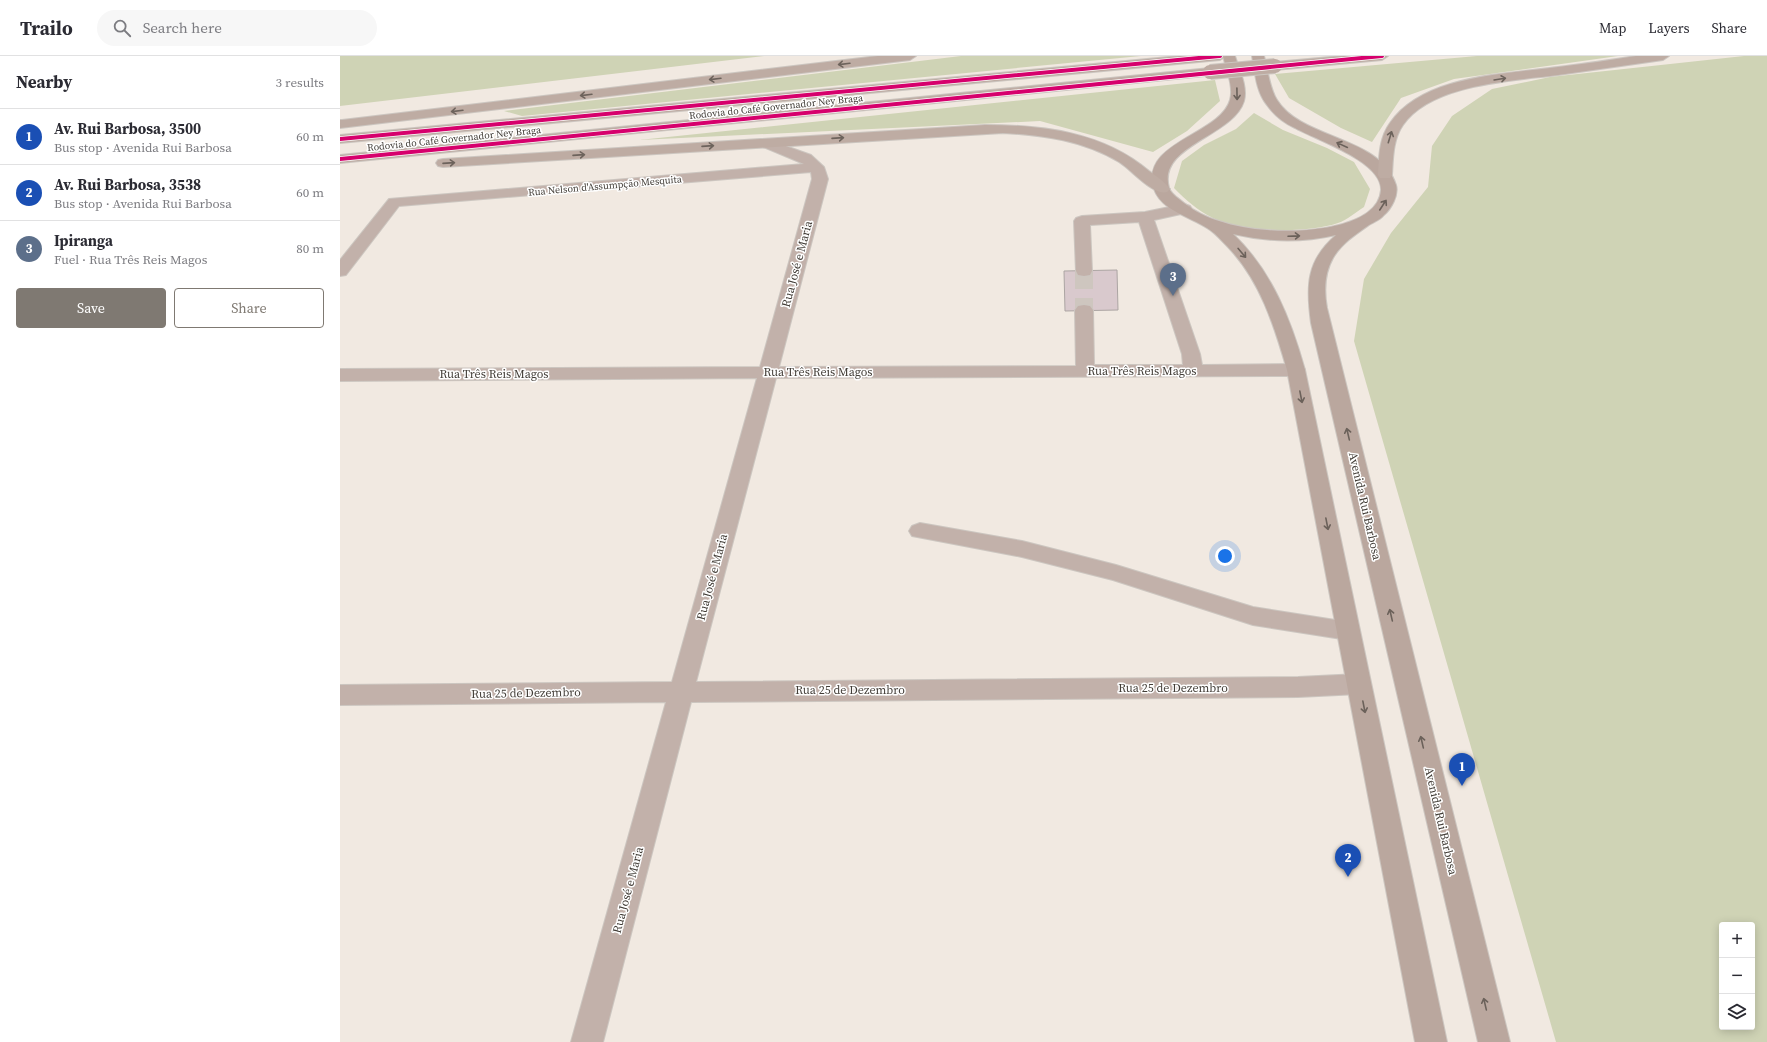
<!DOCTYPE html>
<meta charset="utf-8">
<style>
:root{--surface:#fff;--page:#f7f7f7;--text:#2b2b33;--muted:#7c7c81;--line:#e1e1e2;--accent:#7f7972}
body{margin:0;font-family:"Source Serif 4",serif;background:var(--page);color:var(--text)}
.controls{position:absolute;right:12px;bottom:12px;display:grid;overflow:hidden;border-radius:4px;box-shadow:0 2px 10px #0003}
.controls button{width:36px;height:36px;display:grid;place-items:center;padding:0;border:0;border-bottom:1px solid var(--line);background:var(--surface);color:var(--text);font:20px sans-serif}
.you{position:absolute;left:885px;top:500px;width:14px;height:14px;margin:-10px;border:3px solid #fff;border-radius:50%;background:#1a73e8;box-shadow:0 0 0 6px #1a73e833}
.badge{display:grid;place-items:center;width:26px;height:26px;border-radius:50%;background:var(--accent);color:#fff;font-size:13px;font-weight:700}
.pin{position:absolute;translate:-50% -33px;filter:drop-shadow(0 1px 2px #0008)}
.pin::after{content:'';position:absolute;top:21px;width:14px;height:12px;background:inherit;clip-path:polygon(0 0,100% 0,50% 100%)}
.list{margin:0;padding:0;list-style:none}
h2{display:flex;justify-content:space-between;align-items:center;height:52px;margin:0;padding:0 16px;font-size:17px}
h2 small{font-size:13px;font-weight:400;color:var(--muted)}
.list li{display:grid;grid-template-columns:26px 1fr auto;gap:12px;align-items:center;box-sizing:border-box;height:56px;padding:0 16px;border-top:1px solid var(--line)}
.list b{display:block;font-size:15px;white-space:nowrap}
.list p{margin:0;font-size:13px;white-space:nowrap;color:var(--muted)}
.list em{font-size:13px;font-style:normal;color:var(--muted)}
.actions{display:flex;gap:8px;padding:12px 16px}
.actions a{flex:1;padding:9px 0;border:1px solid var(--accent);border-radius:4px;text-align:center;font-size:14px;color:var(--accent)}
.actions .main{background:var(--accent);color:#fff}
.icon{flex:none;width:22px;height:22px;fill:none;stroke:currentColor;stroke-width:2;stroke-linecap:round;stroke-linejoin:round}
.map{position:relative;flex:none;width:1427px;height:986px;overflow:hidden}
header{display:flex;align-items:center;gap:24px;box-sizing:border-box;height:56px;padding:0 20px;background:var(--surface);border-bottom:1px solid var(--line)}
header strong{font-size:19px}
nav{display:flex;gap:22px;margin-inline-start:auto;font-size:14px}
.search{width:280px;height:36px;background:var(--page);display:flex;align-items:center;gap:10px;box-sizing:border-box;padding:0 14px;border-radius:22px;color:var(--muted);font-size:15px}
main{display:flex}
aside{flex:1;background:var(--surface)}
.map>svg:first-child{display:block}
</style>
<header>
<strong>Trailo</strong>
<div class="search"><svg class="icon" aria-label="search" viewBox="0 0 24 24"><circle cx="10" cy="10" r="6"/><path d="M15 15l6 6"/></svg>Search here</div>
<nav><a>Map</a><a>Layers</a><a>Share</a></nav>
</header>
<main>
<aside>
<h2>Nearby<small>3 results</small></h2>
<ul class="list">
<li><span class="badge" style="background:#1a4fb4">1</span><div><b>Av. Rui Barbosa, 3500</b><p>Bus stop · Avenida Rui Barbosa</p></div><em>60 m</em></li>
<li><span class="badge" style="background:#1a4fb4">2</span><div><b>Av. Rui Barbosa, 3538</b><p>Bus stop · Avenida Rui Barbosa</p></div><em>60 m</em></li>
<li><span class="badge" style="background:#5c6f8a">3</span><div><b>Ipiranga</b><p>Fuel · Rua Três Reis Magos</p></div><em>80 m</em></li>
</ul>
<div class="actions"><a class="main">Save</a><a>Share</a></div>
</aside>
<div class="map">
<svg width="1427" height="986" viewBox="0 0 1427 986">
<rect width="100%" height="100%" fill="#f1e9e1"/>
<g fill="#cfd3b5" fill-rule="evenodd">
<path d="M 0,0 L 424,0 L 0,50 Z"/>
<path d="M 621,0 L 801,0 L 182,60 L 164,55 Z"/>
<path d="M 1137,0 L 1278,0 L 1114,23 L 1061,42 L 1032,86 L 1001,72 L 949,42 L 935,18 Z"/>
<path d="M 1404,0 L 1427,0 L 1427,986 L 1216,986 L 1014,285 L 1024,223 L 1051,177 L 1088,131 L 1092,90 L 1112,60 L 1152,33 L 1210,21 ZM 1382,869 L 1412,869 L 1412,971 L 1382,971 Z"/>
<path d="M 875,24 L 880,45 L 847,75 L 813,96 L 700,65 L 299,84 Z"/>
<path d="M 914,57 L 943,74 L 987,92 L 1014,106 L 1030,133 L 1024,151 C 1016,156 1007,164 998,167 C 966,178 903,176 873,162 C 857,154 846,144 834,132 L 842,105 L 864,89 L 896,73 Z"/>
</g>
<path fill="#d9c9cd" stroke="#aca5a3" d="M 777,214 L 778,254 L 725,255 L 724,215 Z"/>
<g fill="none" stroke-linecap="round" stroke-linejoin="round">
<path stroke="#cec6bf" stroke-width="18" stroke-dasharray="18 9" stroke-linecap="butt" d="M 744,215 L 744,254"/>
<g stroke="#ccc6c0" stroke-width="2">
<g id="minor">
<path d="M 426,83 L 471,99 L 484,111 L 488,123 L 439,311 L 736,310 L 735,254 L 738,250 L 744,249 L 750,250 L 753,254 L 754,309 L 843,309 L 842,298 L 799,166 L 750,169 L 752,215 L 750,219 L 744,220 L 738,219 L 736,215 L 734,165 L 736,162 L 742,160 L 805,156 L 844,148 L 850,150 L 852,153 L 850,156 L 814,164 L 860,298 L 862,309 L 956,308 L 963,310 L 965,314 L 963,318 L 956,320 L 436,322 L 356,626 L 958,621 L 1019,618 L 1028,621 L 1031,628 L 1028,635 L 1019,638 L 958,641 L 351,646 L 263,986 L 231,986 L 326,646 L 0,649 L 0,629 L 332,626 L 417,322 L 0,325 L 0,313 L 420,311 L 472,123 L 471,116 L 59,150 L 6,219 L 0,220 L 0,204 L 49,143 L 464,108 L 421,90 L 419,87 L 421,84 Z"/>
<path d="M 580,467 L 682,485 L 776,509 L 913,551 L 1008,566 L 1016,569 L 1020,575 L 1016,581 L 1008,584 L 913,569 L 773,524 L 682,501 L 572,480 L 569,475 L 572,470 Z"/>
</g>
</g>
<g stroke="#ccc6c0" stroke-width="2">
<path id="major" d="M 883,0 L 895,0 C 899,13 908,31 904,45 C 893,81 817,89 829,132 C 831,138 839,143 844,147 C 854,155 866,161 879,165 C 894,170 911,173 927,174 C 956,177 1038,174 1041,134 C 1042,105 976,84 955,72 C 944,67 934,59 927,49 C 916,36 915,16 912,0 L 924,0 C 928,14 929,31 937,44 C 962,84 1041,80 1056,129 C 1059,139 1051,153 1044,159 C 1040,164 1034,166 1029,169 C 1016,178 1001,188 993,202 C 984,218 984,235 987,252 L 1170,986 L 1138,986 L 971,267 C 966,230 966,205 996,179 C 961,187 927,186 893,178 C 932,215 951,264 965,314 L 1107,986 L 1075,986 L 947,314 C 934,269 920,224 887,190 C 881,184 874,176 867,172 C 850,161 821,154 814,133 C 799,86 880,79 890,44 C 894,31 886,13 883,0 Z"/>
</g>
<g stroke="#ccc6c0" stroke-width="2">
<g id="highway">
<path d="M 538,0 L 576,0 L 570,4 L 0,72 L 0,64 L 2,64 Z"/>
<path d="M 839,0 L 886,0 L 880,4 L 0,87 L 0,79 Z"/>
<path d="M 1001,0 L 1048,0 L 1042,4 L 935,14 L 929,10 L 935,6 Z"/>
<path d="M 1296,0 L 1329,0 L 1323,4 C 1288,9 1253,14 1218,19 C 1172,25 1091,28 1063,69 C 1053,83 1053,102 1052,119 L 1050,122 L 1040,122 L 1038,119 C 1039,101 1039,82 1050,67 C 1083,19 1166,18 1218,11 C 1244,8 1270,4 1296,0 Z"/>
<path d="M 870,12 L 875,13 L 877,16 L 875,19 L 0,107 L 0,99 Z"/>
<path d="M 645,69 C 703,69 763,76 809,115 C 816,120 825,126 830,133 L 827,136 C 813,140 792,114 779,106 C 744,85 704,79 663,77 L 103,111 L 98,110 L 96,107 L 98,104 L 103,103 Z"/>
</g>
</g>
<use href="#minor" fill="#c2b1aa" fill-rule="evenodd"/>
<use href="#major" fill="#baa79e" fill-rule="evenodd"/>
<use href="#highway" fill="#beaca3" fill-rule="evenodd"/>
<g stroke="#ccc6c0" stroke-width="16" stroke-linecap="butt">
<path id="highway-bridge" d="M 870,16 L 935,10"/>
</g>
<use href="#highway-bridge" stroke="#beaca3" stroke-width="14"/>
<g stroke="#fff" stroke-width="5.5">
<g id="cycleway">
<path d="M 0,83 L 880,0"/>
<path d="M 0,103 L 1042,0"/>
</g>
</g>
<use href="#cycleway" stroke="#d6006c" stroke-width="4"/>
</g>
<defs><path id="oneway-shaft" d="M-6 0H5M1.5-3L5.5 0L1.5 3" fill="none" stroke-width="1.6" stroke-linecap="round" stroke-linejoin="round"/></defs>
<g stroke="#6d635c">
<use href="#oneway-shaft" transform="translate(504 8) rotate(173)"/>
<use href="#oneway-shaft" transform="translate(375 23) rotate(173)"/>
<use href="#oneway-shaft" transform="translate(1160 23) rotate(-9)"/>
<use href="#oneway-shaft" transform="translate(246 39) rotate(173)"/>
<use href="#oneway-shaft" transform="translate(117 55) rotate(173)"/>
<use href="#oneway-shaft" transform="translate(1050 81) rotate(-73)"/>
<use href="#oneway-shaft" transform="translate(498 82) rotate(-4)"/>
<use href="#oneway-shaft" transform="translate(368 90) rotate(-4)"/>
<use href="#oneway-shaft" transform="translate(239 99) rotate(-4)"/>
<use href="#oneway-shaft" transform="translate(109 107) rotate(-4)"/>
</g>
<g stroke="#6b615a">
<use href="#oneway-shaft" transform="translate(897 38) rotate(89)"/>
<use href="#oneway-shaft" transform="translate(1002 89) rotate(-155)"/>
<use href="#oneway-shaft" transform="translate(1043 149) rotate(-57)"/>
<use href="#oneway-shaft" transform="translate(954 180) rotate(-2)"/>
<use href="#oneway-shaft" transform="translate(902 197) rotate(50)"/>
<use href="#oneway-shaft" transform="translate(961 341) rotate(79)"/>
<use href="#oneway-shaft" transform="translate(1008 378) rotate(-103)"/>
<use href="#oneway-shaft" transform="translate(987 468) rotate(79)"/>
<use href="#oneway-shaft" transform="translate(1051 559) rotate(-103)"/>
<use href="#oneway-shaft" transform="translate(1024 651) rotate(79)"/>
<use href="#oneway-shaft" transform="translate(1082 686) rotate(-103)"/>
<use href="#oneway-shaft" transform="translate(1145 948) rotate(-103)"/>
</g>
<g text-anchor="middle" stroke-width="3" stroke-linejoin="round" paint-order="stroke">
<g font-size="10" fill="#413c36" stroke="#fff">
<text transform="translate(436 50) rotate(-6)" y="4">Rodovia do Café Governador Ney Braga</text>
<text transform="translate(114 82) rotate(-6)" y="4">Rodovia do Café Governador Ney Braga</text>
<text transform="translate(265 129) rotate(-5)" y="4">Rua Nelson d'Assumpção Mesquita</text>
</g>
<g font-size="12" fill="#413c36" stroke="#fff">
<text transform="translate(457 208) rotate(-75)" y="4">Rua José e Maria</text>
<text x="802" y="319">Rua Três Reis Magos</text>
<text x="478" y="320">Rua Três Reis Magos</text>
<text x="154" y="322">Rua Três Reis Magos</text>
<text transform="translate(1025 450) rotate(77)" y="4">Avenida Rui Barbosa</text>
<text transform="translate(372 521) rotate(-75)" y="4">Rua José e Maria</text>
<text x="833" y="636">Rua 25 de Dezembro</text>
<text x="510" y="638">Rua 25 de Dezembro</text>
<text transform="translate(186 637) rotate(-1)" y="4">Rua 25 de Dezembro</text>
<text transform="translate(1101 765) rotate(77)" y="4">Avenida Rui Barbosa</text>
<text transform="translate(288 834) rotate(-75)" y="4">Rua José e Maria</text>
</g>
</g>
</svg>
<div class="controls">
<button>+</button>
<button>−</button>
<button><svg class="icon" aria-label="layers" viewBox="0 0 24 24"><path d="M12 4l9 5-9 5-9-5zM3 14l9 5 9-5"/></svg></button>
</div>
<div class="you"></div>
<div class="pin badge" style="left:1122px;top:730px;background:#1a4fb4">1</div>
<div class="pin badge" style="left:1008px;top:821px;background:#1a4fb4">2</div>
<div class="pin badge" style="left:833px;top:240px;background:#5c6f8a">3</div>
</div>
</main>
